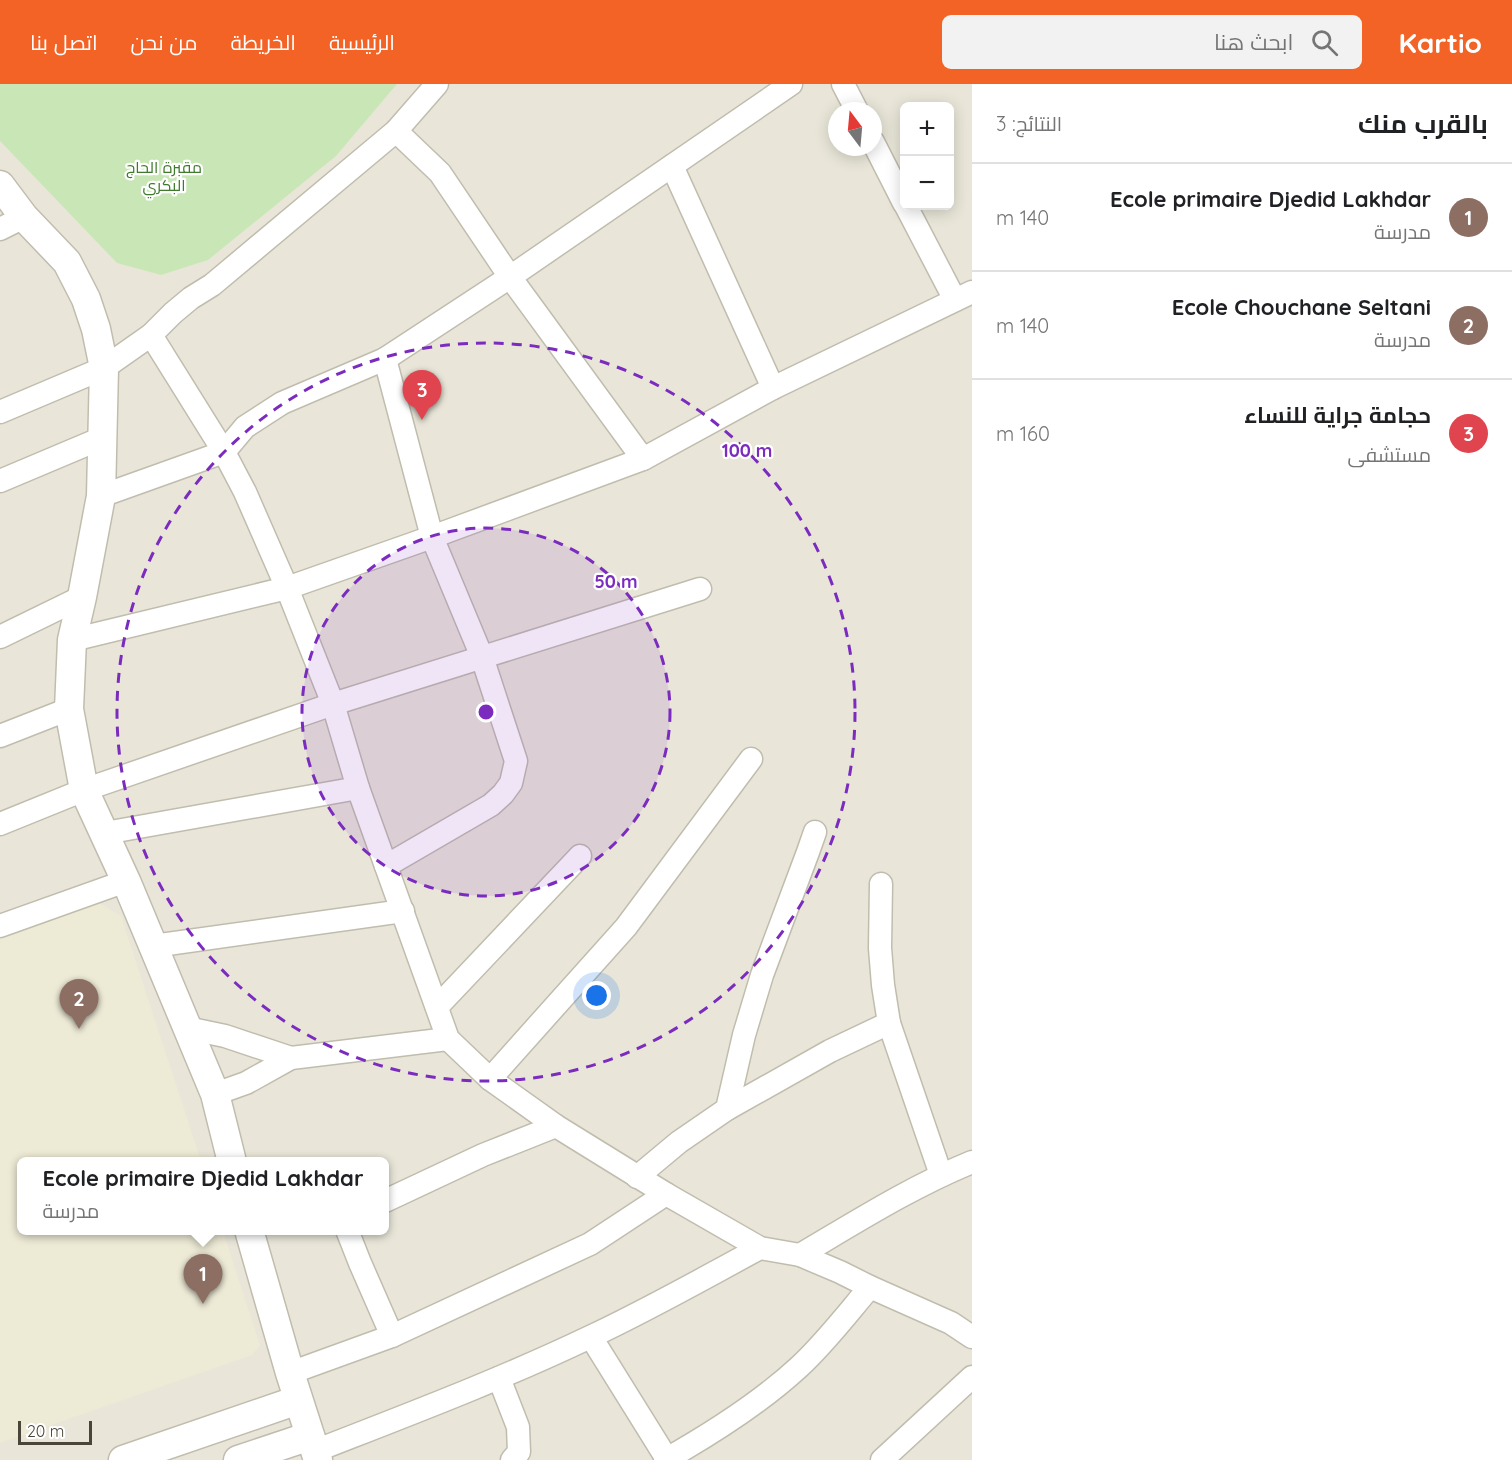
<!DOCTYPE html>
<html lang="ar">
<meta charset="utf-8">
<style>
:root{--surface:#fff;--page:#f2f2f2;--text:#202124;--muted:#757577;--line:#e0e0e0;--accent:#f26325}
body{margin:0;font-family:Quicksand,Cairo,sans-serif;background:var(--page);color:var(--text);direction:rtl}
.controls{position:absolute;right:18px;top:18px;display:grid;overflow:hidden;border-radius:9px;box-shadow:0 3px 15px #0003}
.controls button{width:54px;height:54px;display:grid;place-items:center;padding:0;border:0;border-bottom:2px solid var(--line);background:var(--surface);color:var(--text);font:30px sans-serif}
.compass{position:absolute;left:828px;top:18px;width:54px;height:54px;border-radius:50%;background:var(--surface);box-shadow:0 3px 15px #0003;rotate:344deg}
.scale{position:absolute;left:18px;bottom:15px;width:74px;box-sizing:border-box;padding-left:6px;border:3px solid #494539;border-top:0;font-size:16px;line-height:21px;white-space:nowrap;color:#494539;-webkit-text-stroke:4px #fff;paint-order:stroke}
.you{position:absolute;left:597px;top:912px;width:21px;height:21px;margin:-15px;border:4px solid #fff;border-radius:50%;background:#1a73e8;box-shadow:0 0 0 9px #1a73e833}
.badge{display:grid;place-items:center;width:39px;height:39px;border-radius:50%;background:var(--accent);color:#fff;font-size:20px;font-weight:700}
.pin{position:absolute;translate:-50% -50px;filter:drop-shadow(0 2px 3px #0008)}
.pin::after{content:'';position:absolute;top:32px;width:21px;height:18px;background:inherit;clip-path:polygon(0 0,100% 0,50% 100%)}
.popup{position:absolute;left:17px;top:1073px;width:372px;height:78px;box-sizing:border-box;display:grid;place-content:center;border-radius:9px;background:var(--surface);filter:drop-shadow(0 2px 4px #0005);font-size:20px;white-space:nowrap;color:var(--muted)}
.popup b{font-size:22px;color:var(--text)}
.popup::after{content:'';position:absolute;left:50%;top:100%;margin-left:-12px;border:12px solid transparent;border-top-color:var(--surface)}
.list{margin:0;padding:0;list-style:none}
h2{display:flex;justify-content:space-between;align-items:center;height:78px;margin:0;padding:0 24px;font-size:26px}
h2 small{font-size:20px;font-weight:400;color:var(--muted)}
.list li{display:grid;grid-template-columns:39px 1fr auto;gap:18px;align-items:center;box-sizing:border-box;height:108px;padding:0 24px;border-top:2px solid var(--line)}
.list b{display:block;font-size:22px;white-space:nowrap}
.list p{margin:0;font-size:20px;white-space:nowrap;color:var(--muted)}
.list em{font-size:20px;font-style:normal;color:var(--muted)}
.icon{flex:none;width:33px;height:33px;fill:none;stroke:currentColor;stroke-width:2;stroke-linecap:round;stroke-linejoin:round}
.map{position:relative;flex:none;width:972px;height:1376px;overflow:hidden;direction:ltr}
header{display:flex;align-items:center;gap:36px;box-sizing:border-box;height:84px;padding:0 30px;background:var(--accent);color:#fff}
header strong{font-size:28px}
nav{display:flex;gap:33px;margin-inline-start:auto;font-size:21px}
.search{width:420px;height:54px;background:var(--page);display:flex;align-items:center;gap:15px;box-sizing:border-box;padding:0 21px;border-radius:9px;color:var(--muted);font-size:22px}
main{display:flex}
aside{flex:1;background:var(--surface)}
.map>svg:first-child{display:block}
</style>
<header>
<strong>Kartio</strong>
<div class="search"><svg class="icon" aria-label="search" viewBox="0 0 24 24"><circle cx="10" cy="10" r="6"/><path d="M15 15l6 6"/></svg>ابحث هنا</div>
<nav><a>الرئيسية</a><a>الخريطة</a><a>من نحن</a><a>اتصل بنا</a></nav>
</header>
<main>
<aside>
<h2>بالقرب منك<small>النتائج: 3</small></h2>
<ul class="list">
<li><span class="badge" style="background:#8d6e63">1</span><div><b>Ecole primaire Djedid Lakhdar</b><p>مدرسة</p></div><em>140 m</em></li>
<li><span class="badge" style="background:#8d6e63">2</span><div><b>Ecole Chouchane Seltani</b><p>مدرسة</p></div><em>140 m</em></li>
<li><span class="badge" style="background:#e0444e">3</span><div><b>حجامة جراية للنساء</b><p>مستشفى</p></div><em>160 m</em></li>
</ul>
</aside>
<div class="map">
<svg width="972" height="1376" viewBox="0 0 972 1376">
<rect width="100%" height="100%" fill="#f5f3eb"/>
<path fill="#e9e6d9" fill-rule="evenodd" d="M 0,0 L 972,0 L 972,1376 L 0,1376 ZM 904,22 L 950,22 L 950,122 L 904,122 ZM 837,27 L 873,27 L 873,63 L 837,63 ZM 22,1078 L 385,1078 L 385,1146 L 22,1146 Z"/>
<path fill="#edead6" d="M 92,815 L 121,832 L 201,1077 L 22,1078 L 22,1146 L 223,1147 L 260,1261 L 252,1271 L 0,1359 L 0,848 Z"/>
<path fill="#c9e7b6" d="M 0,0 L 397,0 L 336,72 L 208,176 L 161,191 L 117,179 L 0,57 Z"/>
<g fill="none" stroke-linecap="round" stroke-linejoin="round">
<g stroke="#c0bdae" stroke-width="25">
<g id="minor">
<path d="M 843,0 L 857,27"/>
<path d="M 396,47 L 440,89 L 510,193 L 643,375"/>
<path d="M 873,58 L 904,119"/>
<path d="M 672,82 L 773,304"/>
<path d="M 906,122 L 955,216"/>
<path d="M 0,145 L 24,133"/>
<path d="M 151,251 L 224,368 L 245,408 L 287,504 L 333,620 L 358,704 L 448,955 L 490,995 L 556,1042 L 666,1110 L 760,1164 L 800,1171 L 840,1188 L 870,1203 L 951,1239 L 972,1253"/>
<path d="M 385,275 L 432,453 L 482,573 L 516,677 L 511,699 L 503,710 L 491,721 L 386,782"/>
<path d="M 0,328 L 104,284 L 151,251 L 173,229 L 191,214 L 212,201 L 396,47 L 437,0"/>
<path d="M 0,397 L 102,354"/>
<path d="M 101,412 L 224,368 L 245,343 L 282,319 L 385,275 L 510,193 L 791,0"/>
<path d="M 0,553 L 82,513"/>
<path d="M 72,556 L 287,504 L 432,453 L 643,375 L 773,304 L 972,208"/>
<path d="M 0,652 L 69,625"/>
<path d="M 0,740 L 84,706 L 333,620 L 700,505"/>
<path d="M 105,749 L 358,704"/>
<path d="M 881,800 L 880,864 L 883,901 L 889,939 L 941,1091"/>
<path d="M 0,842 L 126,797"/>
<path d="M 153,862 L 403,827"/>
<path d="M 437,923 L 580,772"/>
<path d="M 187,944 L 225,952 L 291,974"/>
<path d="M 490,995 L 626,843 L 751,675"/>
<path d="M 215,1010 L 246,999 L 291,974 L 448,955"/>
<path d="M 727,1025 L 744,951 L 762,891 L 808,768 L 815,748"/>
<path d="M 637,1093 L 679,1058 L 727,1025 L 830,967 L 889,939"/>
<path d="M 385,1117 L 483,1071 L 556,1042"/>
<path d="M 347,1146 L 360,1179 L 392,1252"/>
<path d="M 800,1171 C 856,1138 911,1103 972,1078"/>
<path d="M 591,1253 L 667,1375"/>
<path d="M 290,1289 L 392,1252 L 590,1160 L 666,1110"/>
<path d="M 499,1294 L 518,1343 L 519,1368 L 512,1376"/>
<path d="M 315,1367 C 407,1331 500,1296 590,1253 C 648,1226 704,1194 760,1164"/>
<path d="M 665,1376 C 711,1350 760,1319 799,1283 C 825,1259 847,1230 870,1203"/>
<path d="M 882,1376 L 972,1293"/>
</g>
</g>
<g stroke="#c0bdae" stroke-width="31">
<g id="tertiary">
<path d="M 0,101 L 24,133 L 67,178 L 86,215 L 96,245 L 104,284 L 101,412 L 82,513 L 72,556 L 69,625 L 84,706 L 126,797 L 215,1010 L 232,1078"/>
<path d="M 249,1146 L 290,1289 L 318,1376"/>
<path d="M 123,1376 L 298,1316"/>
<path d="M 238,1376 L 310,1352"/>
</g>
</g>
<use href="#minor" stroke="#fff" stroke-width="22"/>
<use href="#tertiary" stroke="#fff" stroke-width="28"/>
</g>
<circle cx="486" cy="628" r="184" fill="#7b2cbf" fill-opacity=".12"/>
<g fill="none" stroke="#7b2cbf" stroke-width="3" stroke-dasharray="10 8">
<circle cx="486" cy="628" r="184"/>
<circle cx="486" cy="628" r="369"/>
</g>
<g text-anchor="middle" stroke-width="4.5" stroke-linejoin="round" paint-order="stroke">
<g font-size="16" fill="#3f7a2d" stroke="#fff">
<text x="164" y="89">مقبرة الحاج<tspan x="164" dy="18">البكري</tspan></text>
</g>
</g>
<circle cx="486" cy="628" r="9" fill="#7b2cbf" stroke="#fff" stroke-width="3"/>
<g font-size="18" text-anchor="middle" font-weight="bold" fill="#7b2cbf" stroke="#fff" stroke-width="4.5" stroke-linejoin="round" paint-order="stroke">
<text x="747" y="373">100 m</text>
<text x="616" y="504">50 m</text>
</g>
</svg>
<div class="controls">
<button>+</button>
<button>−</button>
</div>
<svg class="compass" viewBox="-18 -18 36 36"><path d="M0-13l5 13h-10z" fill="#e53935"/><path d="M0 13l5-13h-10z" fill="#757577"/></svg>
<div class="scale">20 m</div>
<div class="you"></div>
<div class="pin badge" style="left:203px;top:1220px;background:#8d6e63">1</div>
<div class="popup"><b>Ecole primaire Djedid Lakhdar</b>مدرسة</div>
<div class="pin badge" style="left:79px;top:945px;background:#8d6e63">2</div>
<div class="pin badge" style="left:422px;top:336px;background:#e0444e">3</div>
</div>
</main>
